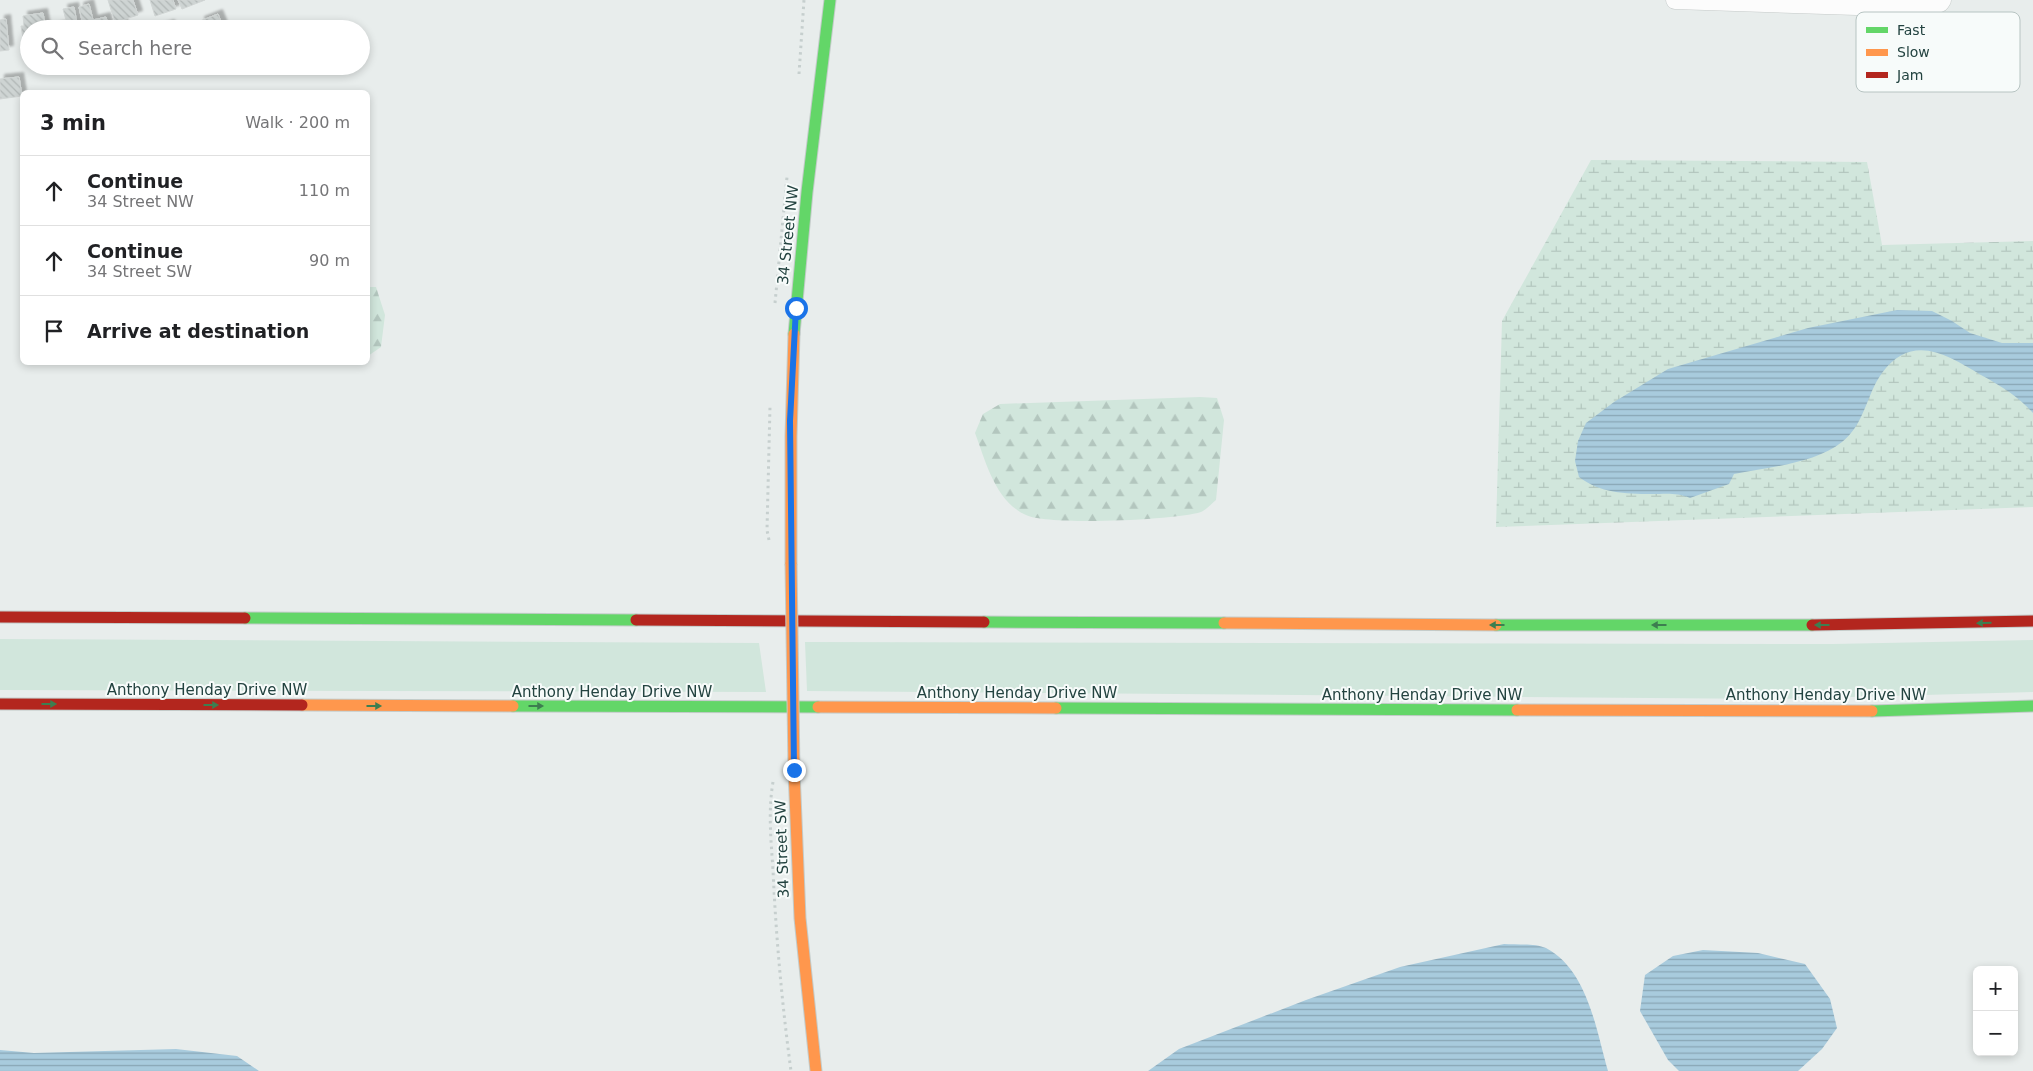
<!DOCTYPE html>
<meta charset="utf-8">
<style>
:root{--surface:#fff;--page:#f6f6f6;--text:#202124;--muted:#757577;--line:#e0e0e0}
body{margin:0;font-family:"DejaVu Sans",sans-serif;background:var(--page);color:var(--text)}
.controls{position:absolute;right:15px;bottom:15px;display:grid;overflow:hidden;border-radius:8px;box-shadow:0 2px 8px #0003}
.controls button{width:45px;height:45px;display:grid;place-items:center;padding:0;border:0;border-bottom:1px solid var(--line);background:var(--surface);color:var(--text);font:25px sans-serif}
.stop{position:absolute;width:15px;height:15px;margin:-11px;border:4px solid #1a73e8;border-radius:50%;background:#fff}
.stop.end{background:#1a73e8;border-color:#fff;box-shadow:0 1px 5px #0008}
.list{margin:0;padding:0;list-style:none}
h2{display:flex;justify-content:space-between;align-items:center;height:65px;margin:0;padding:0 20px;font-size:21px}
h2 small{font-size:16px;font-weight:400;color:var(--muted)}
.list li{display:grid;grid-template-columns:32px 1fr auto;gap:15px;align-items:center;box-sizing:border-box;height:70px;padding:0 20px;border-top:1px solid var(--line)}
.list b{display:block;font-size:19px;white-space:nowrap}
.list p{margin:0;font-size:16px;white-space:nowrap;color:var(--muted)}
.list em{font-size:16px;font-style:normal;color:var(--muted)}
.icon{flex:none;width:28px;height:28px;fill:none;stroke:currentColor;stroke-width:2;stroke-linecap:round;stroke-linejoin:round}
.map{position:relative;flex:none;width:2033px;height:1071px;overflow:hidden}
.search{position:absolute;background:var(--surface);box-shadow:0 2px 8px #0003;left:20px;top:20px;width:350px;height:55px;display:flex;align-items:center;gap:12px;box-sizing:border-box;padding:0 18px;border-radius:28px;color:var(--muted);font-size:19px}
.panel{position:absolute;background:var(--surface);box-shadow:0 2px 8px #0003;left:20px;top:90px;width:350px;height:275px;border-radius:8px}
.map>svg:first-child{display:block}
</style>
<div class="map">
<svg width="2033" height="1071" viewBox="0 0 2033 1071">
<defs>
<pattern id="forest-firs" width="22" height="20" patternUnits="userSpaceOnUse" patternTransform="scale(1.25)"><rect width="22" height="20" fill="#d1e6dc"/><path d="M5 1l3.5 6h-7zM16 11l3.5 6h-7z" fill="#b3c6be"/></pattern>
<pattern id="wetland-marsh" width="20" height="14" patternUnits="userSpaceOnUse" patternTransform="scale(1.25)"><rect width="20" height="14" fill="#d1e6dc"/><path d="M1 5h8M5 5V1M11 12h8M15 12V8" fill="none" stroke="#b3c6be"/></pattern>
<pattern id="water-rules" width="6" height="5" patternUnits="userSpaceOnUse" patternTransform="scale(1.25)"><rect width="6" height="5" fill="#a8cbdd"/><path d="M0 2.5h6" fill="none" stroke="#88a6b5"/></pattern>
<pattern id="building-back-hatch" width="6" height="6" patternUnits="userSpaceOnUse" patternTransform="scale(1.25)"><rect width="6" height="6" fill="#ced4d3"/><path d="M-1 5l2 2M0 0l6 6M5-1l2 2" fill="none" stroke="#b1b7b6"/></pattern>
<filter id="shadow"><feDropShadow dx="4.5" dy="-4.5" stdDeviation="1" flood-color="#0004"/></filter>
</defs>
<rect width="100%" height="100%" fill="#e8edec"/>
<g fill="#d1e6dc">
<path d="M 0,639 L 759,643 L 766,692 L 0,690 Z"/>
<path d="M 2033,640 L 2033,692 L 1777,699 L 807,691 L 805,642 L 1833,644 Z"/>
</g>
<g fill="url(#forest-firs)">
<path d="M 368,287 L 376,287 L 385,315 L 381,347 L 368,356 Z"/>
<path d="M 1200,397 L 1217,398 L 1224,420 L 1216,500 C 1211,504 1206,510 1201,512 C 1176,520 1048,526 1026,515 C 995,501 986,462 975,433 L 983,414 L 1000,404 Z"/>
</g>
<path fill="url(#wetland-marsh)" d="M 1591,160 L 1867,162 L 1882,245 L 2033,241 L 2033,507 L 1496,527 L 1502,321 Z"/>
<g fill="url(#water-rules)">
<path d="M 1897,310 L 1932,311 L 1952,321 L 1970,333 L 2002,343 L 2033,343 L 2033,413 C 2018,396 2001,386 1981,375 C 1948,355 1912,332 1882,373 C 1866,395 1865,424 1842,442 C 1814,464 1768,467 1734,474 L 1729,484 L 1690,498 C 1676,492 1665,494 1651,494 C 1625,494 1600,493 1579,477 L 1575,461 L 1578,441 L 1586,423 L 1614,402 L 1668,369 L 1808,328 Z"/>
<path d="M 1504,944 C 1516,945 1535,943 1546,948 C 1588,970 1596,1030 1608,1071 L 1148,1071 L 1179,1049 L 1306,1000 L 1400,967 Z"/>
<path d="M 1703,950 L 1758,953 L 1805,964 L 1830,999 L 1837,1028 L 1822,1049 L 1798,1071 L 1679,1071 L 1668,1060 L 1640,1011 L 1645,975 L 1673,956 Z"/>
<path d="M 176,1049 L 237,1056 L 259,1071 L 0,1071 L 0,1050 L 34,1053 Z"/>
</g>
<g fill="url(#building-back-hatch)" stroke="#d1d6d5" filter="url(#shadow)">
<path d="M 108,0 L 133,0 L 138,15 L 122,20 L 124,29 L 117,29 Z"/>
<path d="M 150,0 L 173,0 L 176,9 L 155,16 Z"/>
<path d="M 178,0 L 205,0 L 182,9 Z"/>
<path d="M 89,4 L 93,20 L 106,17 L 109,29 L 84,29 L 79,7 Z"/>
<path d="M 74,7 L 78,29 L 54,29 L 53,27 L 67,24 L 63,9 Z"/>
<path d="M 43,13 L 46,29 L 29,29 L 29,50 L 25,51 L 21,26 L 24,26 L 23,16 Z"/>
<path d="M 218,14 L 224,29 L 202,29 L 200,21 Z"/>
<path d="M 6,19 L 9,50 L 0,51 L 0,20 Z"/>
<path d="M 170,24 L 172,29 L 154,29 Z"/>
<path d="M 19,77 L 22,96 L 0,99 L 0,79 Z"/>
</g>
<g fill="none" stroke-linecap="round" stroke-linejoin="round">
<g stroke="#c5cac9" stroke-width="19">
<path id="street" d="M 1675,0 L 1919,8 L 1940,3 L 1942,0"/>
</g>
<g stroke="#c3cbc9" stroke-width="13">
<g id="fast">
<path d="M 794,334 L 807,192 L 830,0"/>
<path d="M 245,618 L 636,620"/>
<path d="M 984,622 L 1224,623"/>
<path d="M 1496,625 L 1812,625"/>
<path d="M 513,706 L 818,707"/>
<path d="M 1056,708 L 1517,710"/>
<path d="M 1872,711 L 2033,706"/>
</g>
</g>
<g stroke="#c3cbc9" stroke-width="13">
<g id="slow">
<path d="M 791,564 L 791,436 L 794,334"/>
<path d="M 1224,623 L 1496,625"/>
<path d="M 302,705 L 513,706"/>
<path d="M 818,707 L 1056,708"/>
<path d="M 1517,710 L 1872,711"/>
<path d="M 794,770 L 800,918 L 816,1071"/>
</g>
</g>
<g stroke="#c3cbc9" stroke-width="13">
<g id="jam">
<path d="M 0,617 L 245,618"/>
<path d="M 636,620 L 984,622"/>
<path d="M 1812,625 L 2033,621"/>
<path d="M 0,704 L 302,705"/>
</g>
</g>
<g stroke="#c6cfce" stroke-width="3" stroke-dasharray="2.5 4" stroke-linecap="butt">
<path d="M 799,74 L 804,0"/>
<path d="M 775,303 L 787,177"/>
<path d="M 769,540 L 767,530 L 770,406"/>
<path d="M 773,782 C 768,811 771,840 773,870 C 776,937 782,1004 791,1071"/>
</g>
<use href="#street" stroke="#fcfcfc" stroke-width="18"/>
<use href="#fast" stroke="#63d668" stroke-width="11"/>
<use href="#slow" stroke="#ff974d" stroke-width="11"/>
<use href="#jam" stroke="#b3261e" stroke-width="11"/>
<g stroke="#c3cbc9" stroke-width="13" stroke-linecap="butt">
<path id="slow-bridge" d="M 791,564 L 794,770"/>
</g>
<use href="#slow-bridge" stroke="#ff974d" stroke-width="11"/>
</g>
<defs><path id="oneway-solid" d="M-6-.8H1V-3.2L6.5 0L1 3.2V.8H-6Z" transform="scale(1.25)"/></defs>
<g fill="#3d7e50">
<use href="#oneway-solid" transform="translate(1984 623) rotate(179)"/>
<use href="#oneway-solid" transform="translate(1497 625) rotate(-180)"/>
<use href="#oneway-solid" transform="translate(1659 625) rotate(180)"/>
<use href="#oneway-solid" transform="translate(1822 625) rotate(180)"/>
<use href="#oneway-solid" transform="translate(49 704)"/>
<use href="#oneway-solid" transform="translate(211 705)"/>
<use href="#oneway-solid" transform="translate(374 706)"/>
<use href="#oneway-solid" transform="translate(536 706)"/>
</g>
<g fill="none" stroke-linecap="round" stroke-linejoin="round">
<path stroke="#1a73e8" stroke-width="6" d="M 794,770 L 790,421 L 796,308"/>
</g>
<g text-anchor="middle" stroke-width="4" stroke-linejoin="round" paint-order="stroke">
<g font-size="15" fill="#234340" stroke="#f7fbfa">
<text transform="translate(788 235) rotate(-84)" y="5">34 Street NW</text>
<text x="207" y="695">Anthony Henday Drive NW</text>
<text x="612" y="697">Anthony Henday Drive NW</text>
<text x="1017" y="698">Anthony Henday Drive NW</text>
<text x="1422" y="700">Anthony Henday Drive NW</text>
<text x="1826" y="700">Anthony Henday Drive NW</text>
<text transform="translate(782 849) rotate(-92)" y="5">34 Street SW</text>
</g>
</g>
<rect x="1856" y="12" width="164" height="80" rx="8" fill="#f7fbfa" stroke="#b7c4c2" stroke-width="1"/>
<rect x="1866" y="27" width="22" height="6" fill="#63d668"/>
<rect x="1866" y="49" width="22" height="7" fill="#ff974d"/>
<rect x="1866" y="72" width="22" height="6" fill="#b3261e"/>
<g font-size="14" fill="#234340">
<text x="1897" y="35">Fast</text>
<text x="1897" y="57">Slow</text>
<text x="1897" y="80">Jam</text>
</g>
</svg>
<div class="controls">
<button>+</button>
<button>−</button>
</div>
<div class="stop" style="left:796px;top:308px"></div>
<div class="stop end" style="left:794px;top:770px"></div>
<div class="search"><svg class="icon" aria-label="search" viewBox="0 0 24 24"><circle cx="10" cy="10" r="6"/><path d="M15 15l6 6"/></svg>Search here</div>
<section class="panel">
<h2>3 min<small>Walk · 200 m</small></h2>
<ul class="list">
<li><svg class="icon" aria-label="ahead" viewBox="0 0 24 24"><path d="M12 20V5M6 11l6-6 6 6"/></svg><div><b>Continue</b><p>34 Street NW</p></div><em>110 m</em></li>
<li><svg class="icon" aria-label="ahead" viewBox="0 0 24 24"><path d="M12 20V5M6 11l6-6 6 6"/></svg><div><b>Continue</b><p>34 Street SW</p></div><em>90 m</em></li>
<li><svg class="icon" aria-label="arrive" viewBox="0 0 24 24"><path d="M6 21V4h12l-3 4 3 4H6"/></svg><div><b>Arrive at destination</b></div></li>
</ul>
</section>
</div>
